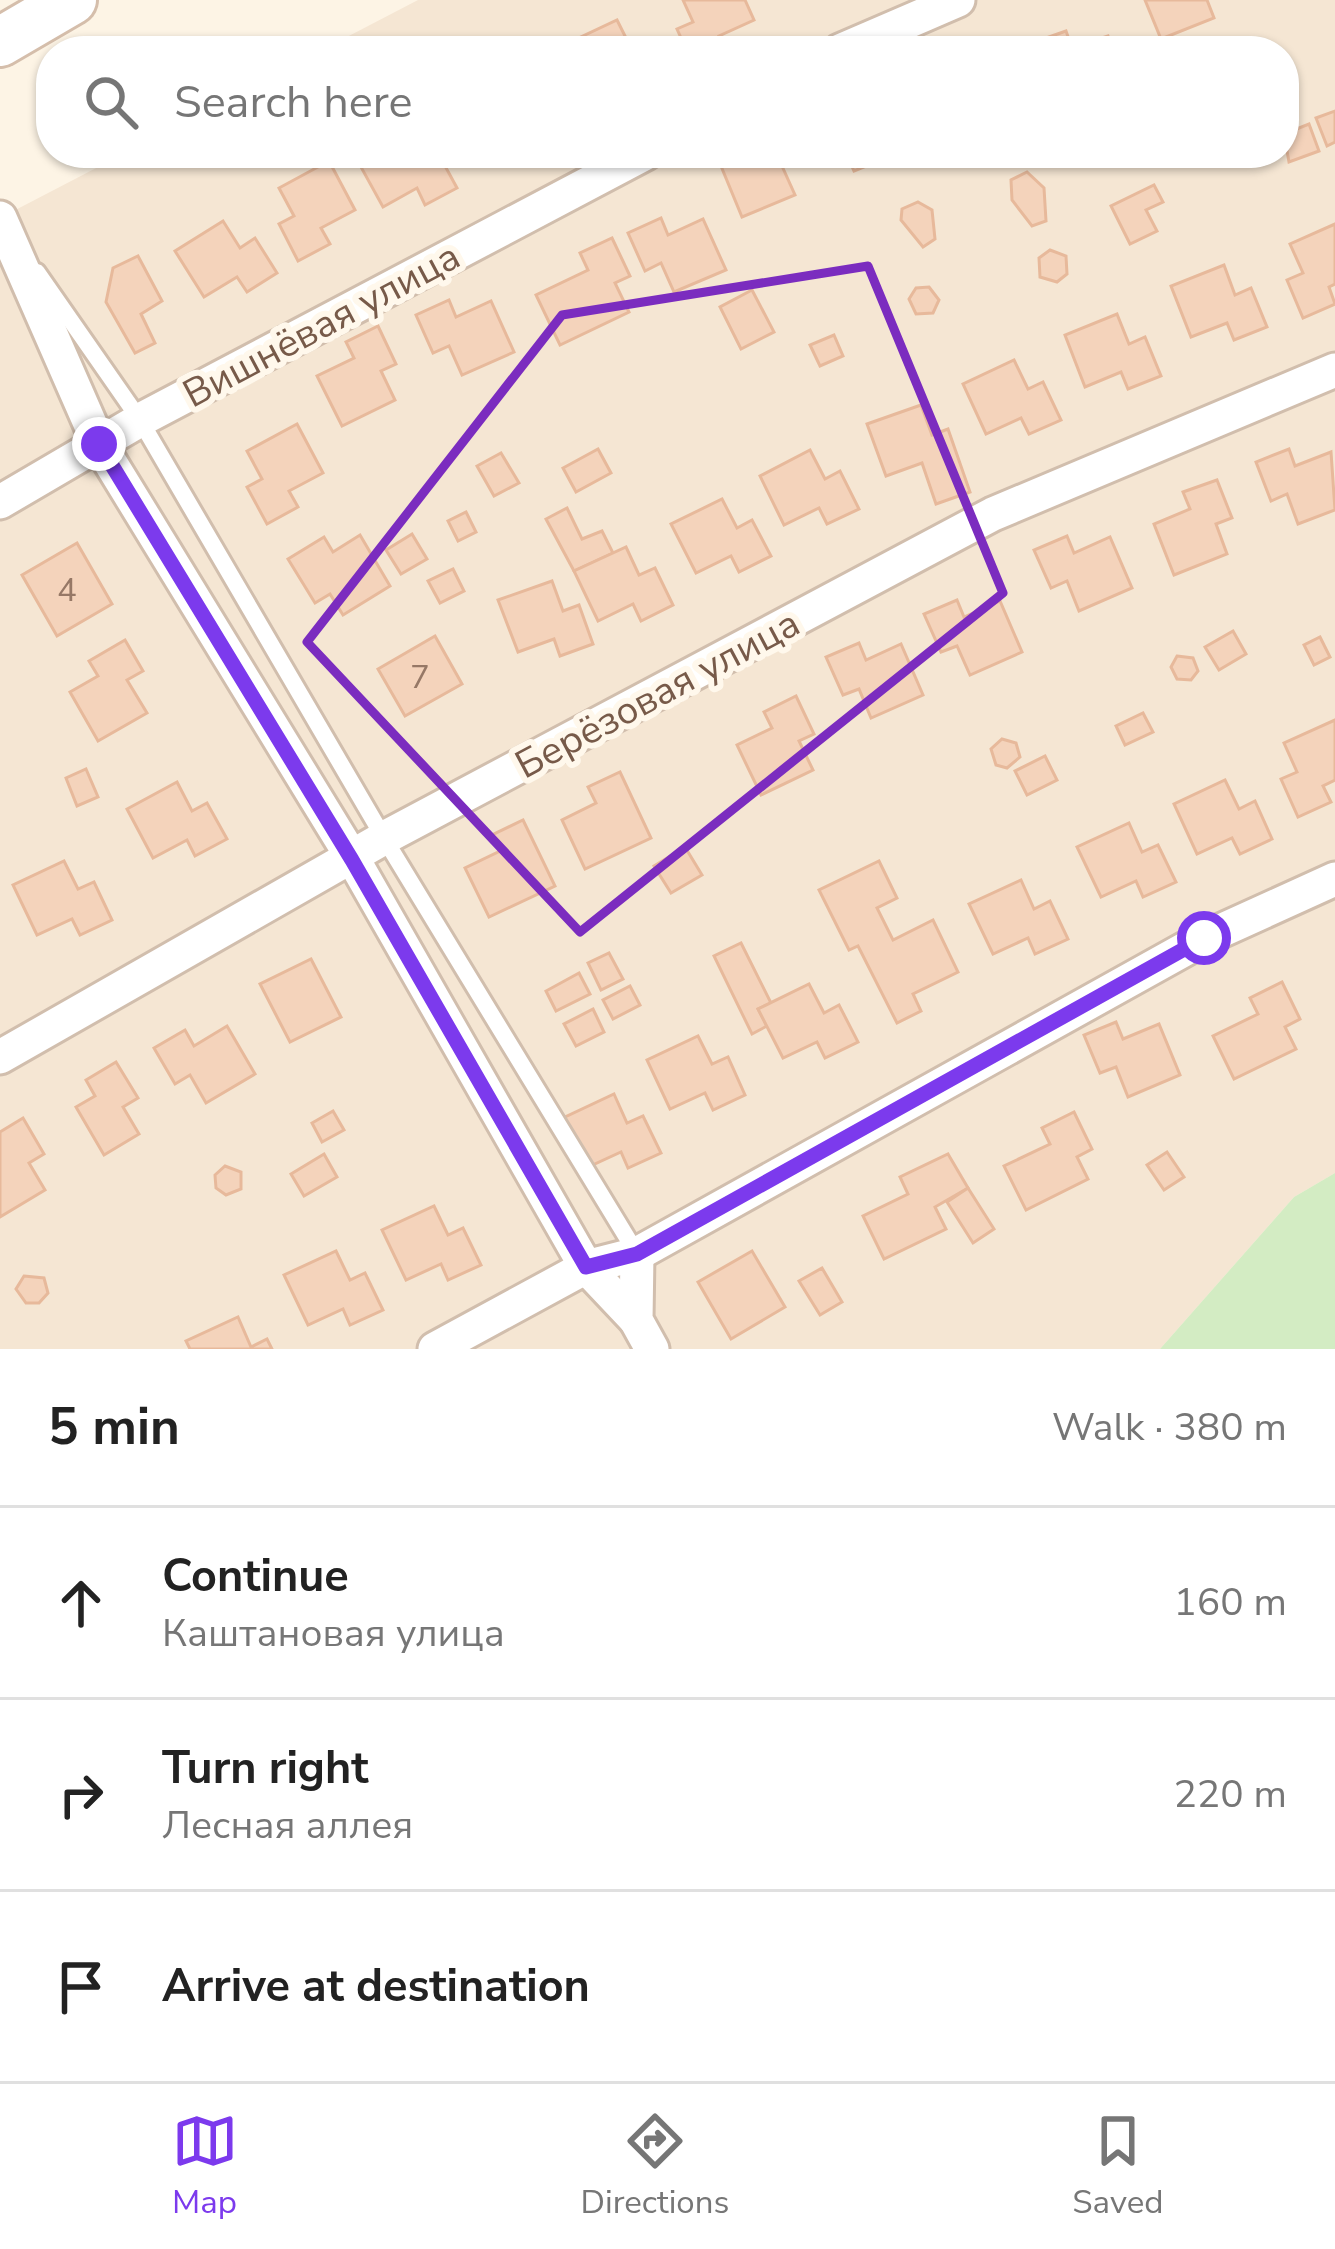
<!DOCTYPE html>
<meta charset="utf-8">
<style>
:root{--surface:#fff;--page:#f2f2f2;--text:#222;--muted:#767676;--line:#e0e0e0;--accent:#7c3aed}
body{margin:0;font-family:"Nunito Sans",sans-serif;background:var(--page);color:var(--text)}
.stop{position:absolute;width:36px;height:36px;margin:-27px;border:9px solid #7c3aed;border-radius:50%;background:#fff}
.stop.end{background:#7c3aed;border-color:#fff;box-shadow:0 3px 12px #0008}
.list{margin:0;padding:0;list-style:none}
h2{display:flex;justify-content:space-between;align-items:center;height:156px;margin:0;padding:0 48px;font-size:51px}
h2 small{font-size:39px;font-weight:400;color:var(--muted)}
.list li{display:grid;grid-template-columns:78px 1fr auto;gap:36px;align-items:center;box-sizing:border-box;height:192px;padding:0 48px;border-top:3px solid var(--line)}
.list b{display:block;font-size:45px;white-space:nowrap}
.list p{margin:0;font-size:39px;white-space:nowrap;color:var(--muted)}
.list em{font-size:39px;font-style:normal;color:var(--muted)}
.icon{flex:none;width:66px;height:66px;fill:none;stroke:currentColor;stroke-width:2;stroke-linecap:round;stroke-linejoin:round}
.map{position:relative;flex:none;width:1335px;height:1349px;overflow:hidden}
.search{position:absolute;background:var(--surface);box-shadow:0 3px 9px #0004;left:36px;right:36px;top:36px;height:132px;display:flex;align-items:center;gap:30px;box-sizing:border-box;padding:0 42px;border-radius:48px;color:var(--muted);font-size:45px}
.sheet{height:732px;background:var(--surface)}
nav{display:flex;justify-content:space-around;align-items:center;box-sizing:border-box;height:168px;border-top:3px solid var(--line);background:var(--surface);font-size:33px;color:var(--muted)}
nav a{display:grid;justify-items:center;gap:6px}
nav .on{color:var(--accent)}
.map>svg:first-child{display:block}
</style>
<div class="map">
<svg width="1335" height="1349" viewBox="0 0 1335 1349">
<rect width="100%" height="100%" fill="#fdf4e5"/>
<path fill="#f5e6d3" d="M 418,0 L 1335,0 L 1335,1173 L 1294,1197 L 1160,1349 L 0,1349 L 0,218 L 125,153 L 1284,153 L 1284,51 L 320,51 Z"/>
<path fill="#d3ecc3" d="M 1335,1173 L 1335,1349 L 1160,1349 L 1294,1197 Z"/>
<g fill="#f4d3bb" stroke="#e7b99b" stroke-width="3">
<path d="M 683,0 L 745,0 L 754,20 L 719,36 L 726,51 L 687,51 L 677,29 L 693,22 Z"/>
<path d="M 1145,0 L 1207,0 L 1214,18 L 1161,39 Z"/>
<path d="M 617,20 L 631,48 L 647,41 L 651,51 L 569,51 L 566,44 Z"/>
<path d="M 1066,31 L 1072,48 L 1108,36 L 1113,51 L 1035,51 L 1032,43 Z"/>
<path d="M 1335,111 L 1335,142 L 1327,146 L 1316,118 Z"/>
<path d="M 1309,124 L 1319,151 L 1289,162 L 1284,134 Z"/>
<path d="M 366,153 L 418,153 L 421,159 L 438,153 L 457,188 L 425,205 L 417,188 L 383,207 L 356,158 Z"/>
<path d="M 752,153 L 796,153 L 798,159 L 782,166 L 795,195 L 742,217 L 721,166 Z"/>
<path d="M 846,153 L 898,153 L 854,171 Z"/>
<path d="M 329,161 L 355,210 L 321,228 L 330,244 L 298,261 L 279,224 L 294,216 L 279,188 Z"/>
<path d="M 1027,172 L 1044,188 L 1046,221 L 1032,226 L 1012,200 L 1011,180 Z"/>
<path d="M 1154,185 L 1163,202 L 1146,210 L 1157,231 L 1130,244 L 1111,206 Z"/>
<path d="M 918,202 L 932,210 L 935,239 L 923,247 L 901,220 L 902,209 Z"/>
<path d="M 661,218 L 668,235 L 703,219 L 726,270 L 674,292 L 661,263 L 645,271 L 628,233 Z"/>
<path d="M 223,221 L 240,248 L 255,238 L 277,273 L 247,292 L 237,277 L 204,297 L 175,251 Z"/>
<path d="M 1335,224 L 1335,284 L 1329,287 L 1335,304 L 1303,318 L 1287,280 L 1303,273 L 1290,244 Z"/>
<path d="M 612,238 L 630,276 L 615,283 L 629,312 L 560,345 L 536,295 L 588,270 L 580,253 Z"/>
<path d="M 1050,250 L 1066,256 L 1067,274 L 1057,282 L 1040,277 L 1039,258 Z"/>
<path d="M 138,256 L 162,301 L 141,314 L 155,343 L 135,353 L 106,302 L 113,268 Z"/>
<path d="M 1224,265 L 1235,295 L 1251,288 L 1267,327 L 1234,340 L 1227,323 L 1191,337 L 1171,286 Z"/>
<path d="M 929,287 L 939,300 L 933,313 L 916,314 L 909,299 L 916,288 Z"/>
<path d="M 752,290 L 774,332 L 741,349 L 720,307 Z"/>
<path d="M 449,300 L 456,317 L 491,301 L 514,352 L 462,375 L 449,346 L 433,353 L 416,315 Z"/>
<path d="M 1117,314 L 1129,344 L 1145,337 L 1161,376 L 1128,389 L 1121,372 L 1085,387 L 1065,335 Z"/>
<path d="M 378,326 L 396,364 L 381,371 L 395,400 L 342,426 L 317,376 L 354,358 L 346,342 Z"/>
<path d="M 834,335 L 843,356 L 820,366 L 810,345 Z"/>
<path d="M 1014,360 L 1028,389 L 1043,382 L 1061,420 L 1029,434 L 1021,418 L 986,434 L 963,384 Z"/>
<path d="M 921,405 L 932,435 L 948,429 L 970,492 L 936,504 L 922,463 L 886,476 L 867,424 Z"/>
<path d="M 297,424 L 323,473 L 289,491 L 298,507 L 267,524 L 247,487 L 262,479 L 247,451 Z"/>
<path d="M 598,449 L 611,473 L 576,492 L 563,468 Z"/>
<path d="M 1289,449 L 1295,466 L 1331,452 L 1335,510 L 1298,524 L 1287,494 L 1271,501 L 1256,462 Z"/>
<path d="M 810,450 L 825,479 L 840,471 L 859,509 L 827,524 L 819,508 L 784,525 L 760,476 Z"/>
<path d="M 501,453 L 519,483 L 494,496 L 477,466 Z"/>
<path d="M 1217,480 L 1232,518 L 1216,524 L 1227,554 L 1174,575 L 1154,524 L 1190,509 L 1183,492 Z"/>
<path d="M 722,499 L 737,528 L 752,520 L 771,556 L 739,572 L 731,556 L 696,573 L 671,524 Z"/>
<path d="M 567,508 L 582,539 L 602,531 L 613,553 L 574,571 L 546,519 Z"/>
<path d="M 466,512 L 476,532 L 458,541 L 448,521 Z"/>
<path d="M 412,534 L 427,559 L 401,574 L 386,550 Z"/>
<path d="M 360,535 L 390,586 L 343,615 L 330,594 L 315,603 L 288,559 L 324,537 L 333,552 Z"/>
<path d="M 1067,536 L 1074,553 L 1110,537 L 1132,588 L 1079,611 L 1067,581 L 1051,588 L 1034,550 Z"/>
<path d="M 77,543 L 112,604 L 57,636 L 22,575 Z"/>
<path d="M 626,547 L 639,575 L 655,568 L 673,605 L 641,621 L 633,604 L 598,621 L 574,571 Z"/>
<path d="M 453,569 L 464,591 L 440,603 L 428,581 Z"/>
<path d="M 552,581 L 563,611 L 579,605 L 593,644 L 560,656 L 554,639 L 518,652 L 498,600 Z"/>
<path d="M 957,600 L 964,617 L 1000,601 L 1022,652 L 970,675 L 957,646 L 941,652 L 924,614 Z"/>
<path d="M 1233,631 L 1246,654 L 1219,670 L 1205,647 Z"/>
<path d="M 435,636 L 462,684 L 405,716 L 378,669 Z"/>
<path d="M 1320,637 L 1330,657 L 1314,665 L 1304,645 Z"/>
<path d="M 125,640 L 143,671 L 127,680 L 147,713 L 98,741 L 70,692 L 98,676 L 89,661 Z"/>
<path d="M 859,643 L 866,660 L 901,644 L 923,695 L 871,718 L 859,689 L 843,695 L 826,657 Z"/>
<path d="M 1177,656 L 1193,658 L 1198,671 L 1191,680 L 1177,679 L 1171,667 Z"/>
<path d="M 796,696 L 814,734 L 799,741 L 813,770 L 761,795 L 737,745 L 772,728 L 764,712 Z"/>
<path d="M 1143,713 L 1153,732 L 1125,745 L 1116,726 Z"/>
<path d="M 1335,720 L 1335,780 L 1323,786 L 1331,802 L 1298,817 L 1281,779 L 1297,772 L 1284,743 Z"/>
<path d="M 1002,739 L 1016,743 L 1020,757 L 1007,768 L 996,765 L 991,749 Z"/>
<path d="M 1045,756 L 1057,780 L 1027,795 L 1015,771 Z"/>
<path d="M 86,769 L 98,797 L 77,806 L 66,778 Z"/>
<path d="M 620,772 L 651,838 L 585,869 L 562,820 L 596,803 L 588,787 Z"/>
<path d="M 1225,780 L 1239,809 L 1255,801 L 1272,839 L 1240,854 L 1232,838 L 1197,854 L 1174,804 Z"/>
<path d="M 177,782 L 192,811 L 207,803 L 227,839 L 195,856 L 187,840 L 153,858 L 127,809 Z"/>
<path d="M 523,820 L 555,886 L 489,917 L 465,868 L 500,851 L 492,835 Z"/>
<path d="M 1129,823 L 1142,852 L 1158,845 L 1176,882 L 1143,897 L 1136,881 L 1101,897 L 1077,847 Z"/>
<path d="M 685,847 L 702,875 L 671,893 L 654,866 Z"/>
<path d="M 64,861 L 78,889 L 94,882 L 112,920 L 80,935 L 72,919 L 37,935 L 13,885 Z"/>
<path d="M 879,861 L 897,898 L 877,908 L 893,940 L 933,920 L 958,972 L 913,994 L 921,1011 L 897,1023 L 858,946 L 849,950 L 819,890 Z"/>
<path d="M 1021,880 L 1034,909 L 1050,901 L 1068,939 L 1035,954 L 1028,938 L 993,954 L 969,904 Z"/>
<path d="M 741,943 L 771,1003 L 758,1009 L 767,1026 L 752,1034 L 714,956 Z"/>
<path d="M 609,953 L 623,979 L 601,990 L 588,963 Z"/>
<path d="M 311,959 L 341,1017 L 290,1042 L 260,984 Z"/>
<path d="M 579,973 L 590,994 L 556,1011 L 546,991 Z"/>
<path d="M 1282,982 L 1300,1019 L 1285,1027 L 1296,1049 L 1234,1079 L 1213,1036 L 1258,1014 L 1250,998 Z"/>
<path d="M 809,984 L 824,1013 L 839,1005 L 858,1042 L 825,1058 L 817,1042 L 783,1058 L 758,1009 Z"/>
<path d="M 630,986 L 640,1005 L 613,1019 L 603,1000 Z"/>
<path d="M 593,1009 L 604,1032 L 576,1046 L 564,1024 Z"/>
<path d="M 1116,1022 L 1123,1039 L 1159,1024 L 1180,1075 L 1128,1097 L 1116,1067 L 1100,1073 L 1084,1035 Z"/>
<path d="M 227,1026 L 255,1074 L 206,1103 L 190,1075 L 175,1084 L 154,1048 L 185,1030 L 194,1046 Z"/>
<path d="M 698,1036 L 712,1064 L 728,1057 L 745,1095 L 713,1110 L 705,1093 L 670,1109 L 647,1060 Z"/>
<path d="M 116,1062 L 138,1098 L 123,1107 L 139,1134 L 104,1155 L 76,1107 L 95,1096 L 86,1080 Z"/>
<path d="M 614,1094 L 627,1123 L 643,1116 L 661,1153 L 628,1168 L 621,1152 L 586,1168 L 563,1118 Z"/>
<path d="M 333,1111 L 344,1130 L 322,1142 L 312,1123 Z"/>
<path d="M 1074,1112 L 1092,1149 L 1077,1157 L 1088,1179 L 1026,1210 L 1004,1166 L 1050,1144 L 1042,1128 Z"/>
<path d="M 23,1118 L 44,1154 L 29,1163 L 45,1190 L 0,1217 L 0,1132 Z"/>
<path d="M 1167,1152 L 1184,1177 L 1164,1190 L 1147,1165 Z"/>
<path d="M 324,1154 L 337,1177 L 304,1196 L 291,1174 Z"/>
<path d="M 948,1154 L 968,1188 L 935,1207 L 946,1229 L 884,1259 L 863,1216 L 908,1194 L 900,1177 Z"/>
<path d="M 225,1166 L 241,1172 L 241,1189 L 226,1195 L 216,1188 L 215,1175 Z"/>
<path d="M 968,1188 L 994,1229 L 973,1243 L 947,1202 Z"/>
<path d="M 434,1206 L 448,1235 L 463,1228 L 481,1265 L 448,1280 L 441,1264 L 406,1280 L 382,1230 Z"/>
<path d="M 336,1251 L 350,1280 L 365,1273 L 383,1310 L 350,1325 L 343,1309 L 308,1325 L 284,1275 Z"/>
<path d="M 752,1251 L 785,1307 L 731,1339 L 698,1282 Z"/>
<path d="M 822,1268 L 842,1302 L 820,1315 L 799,1281 Z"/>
<path d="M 24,1276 L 44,1278 L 48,1293 L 39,1303 L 26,1303 L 16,1289 Z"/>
<path d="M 238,1317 L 251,1347 L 267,1339 L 272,1349 L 190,1349 L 186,1341 Z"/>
</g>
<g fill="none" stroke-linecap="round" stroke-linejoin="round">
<g stroke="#d1bead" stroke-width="22">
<path id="service" d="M 37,272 L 140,420 L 384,838 L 637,1254"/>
</g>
<g stroke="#d1bead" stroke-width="39">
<g id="minor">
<path d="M 840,51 L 958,0"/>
<path d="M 0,218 L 99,444 L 353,859 L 586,1267 L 636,1320"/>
<path d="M 0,502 L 140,420 L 646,153"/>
<path d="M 0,1057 L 384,838 L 993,514 L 1335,370"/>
<path d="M 637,1254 L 636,1320 L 652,1349"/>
<path d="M 435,1349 L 586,1267 L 637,1254 L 1205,938 L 1335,879"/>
</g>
</g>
<g stroke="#d5beab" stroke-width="54">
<path id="secondary" d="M 0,42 L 72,0"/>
</g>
<use href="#service" stroke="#fff" stroke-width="16"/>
<use href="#minor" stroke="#fff" stroke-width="33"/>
<use href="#secondary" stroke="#fff" stroke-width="48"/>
</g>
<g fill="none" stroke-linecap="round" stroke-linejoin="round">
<path stroke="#7c3aed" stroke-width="15" d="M 99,444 L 352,860 L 586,1267 L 637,1254 L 1204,938"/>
</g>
<path fill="none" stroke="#7b2cbf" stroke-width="9" stroke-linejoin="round" d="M 868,266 L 1003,593 L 580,932 L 307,642 L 562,315 Z"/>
<g text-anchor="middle" stroke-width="12" stroke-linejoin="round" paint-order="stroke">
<g font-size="33" fill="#967866">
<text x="67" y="601">4</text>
<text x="420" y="688">7</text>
</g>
<g font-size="39" fill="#775a49" stroke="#fff8ec">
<text transform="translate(321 324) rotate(-28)" y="14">Вишнёвая улица</text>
<text transform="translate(657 693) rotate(-28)" y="14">Берёзовая улица</text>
</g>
</g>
</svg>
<div class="stop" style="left:1204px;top:938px"></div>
<div class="stop end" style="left:99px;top:444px"></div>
<div class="search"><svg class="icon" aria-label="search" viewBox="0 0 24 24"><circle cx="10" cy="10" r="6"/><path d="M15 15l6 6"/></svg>Search here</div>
</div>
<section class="sheet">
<h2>5 min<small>Walk · 380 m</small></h2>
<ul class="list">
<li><svg class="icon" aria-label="ahead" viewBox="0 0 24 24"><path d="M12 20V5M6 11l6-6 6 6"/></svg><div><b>Continue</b><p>Каштановая улица</p></div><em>160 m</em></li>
<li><svg class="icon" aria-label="right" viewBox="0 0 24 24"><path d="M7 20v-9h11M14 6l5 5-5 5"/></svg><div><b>Turn right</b><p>Лесная аллея</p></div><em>220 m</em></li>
<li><svg class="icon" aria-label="arrive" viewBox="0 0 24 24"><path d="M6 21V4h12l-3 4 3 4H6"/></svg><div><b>Arrive at destination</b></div></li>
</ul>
</section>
<nav>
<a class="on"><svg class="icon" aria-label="map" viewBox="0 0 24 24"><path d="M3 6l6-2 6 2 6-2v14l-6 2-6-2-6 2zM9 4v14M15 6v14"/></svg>Map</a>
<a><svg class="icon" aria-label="directions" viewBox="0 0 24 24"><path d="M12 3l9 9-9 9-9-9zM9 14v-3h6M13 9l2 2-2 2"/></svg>Directions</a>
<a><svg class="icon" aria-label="saved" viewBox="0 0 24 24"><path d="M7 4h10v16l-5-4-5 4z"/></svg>Saved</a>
</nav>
